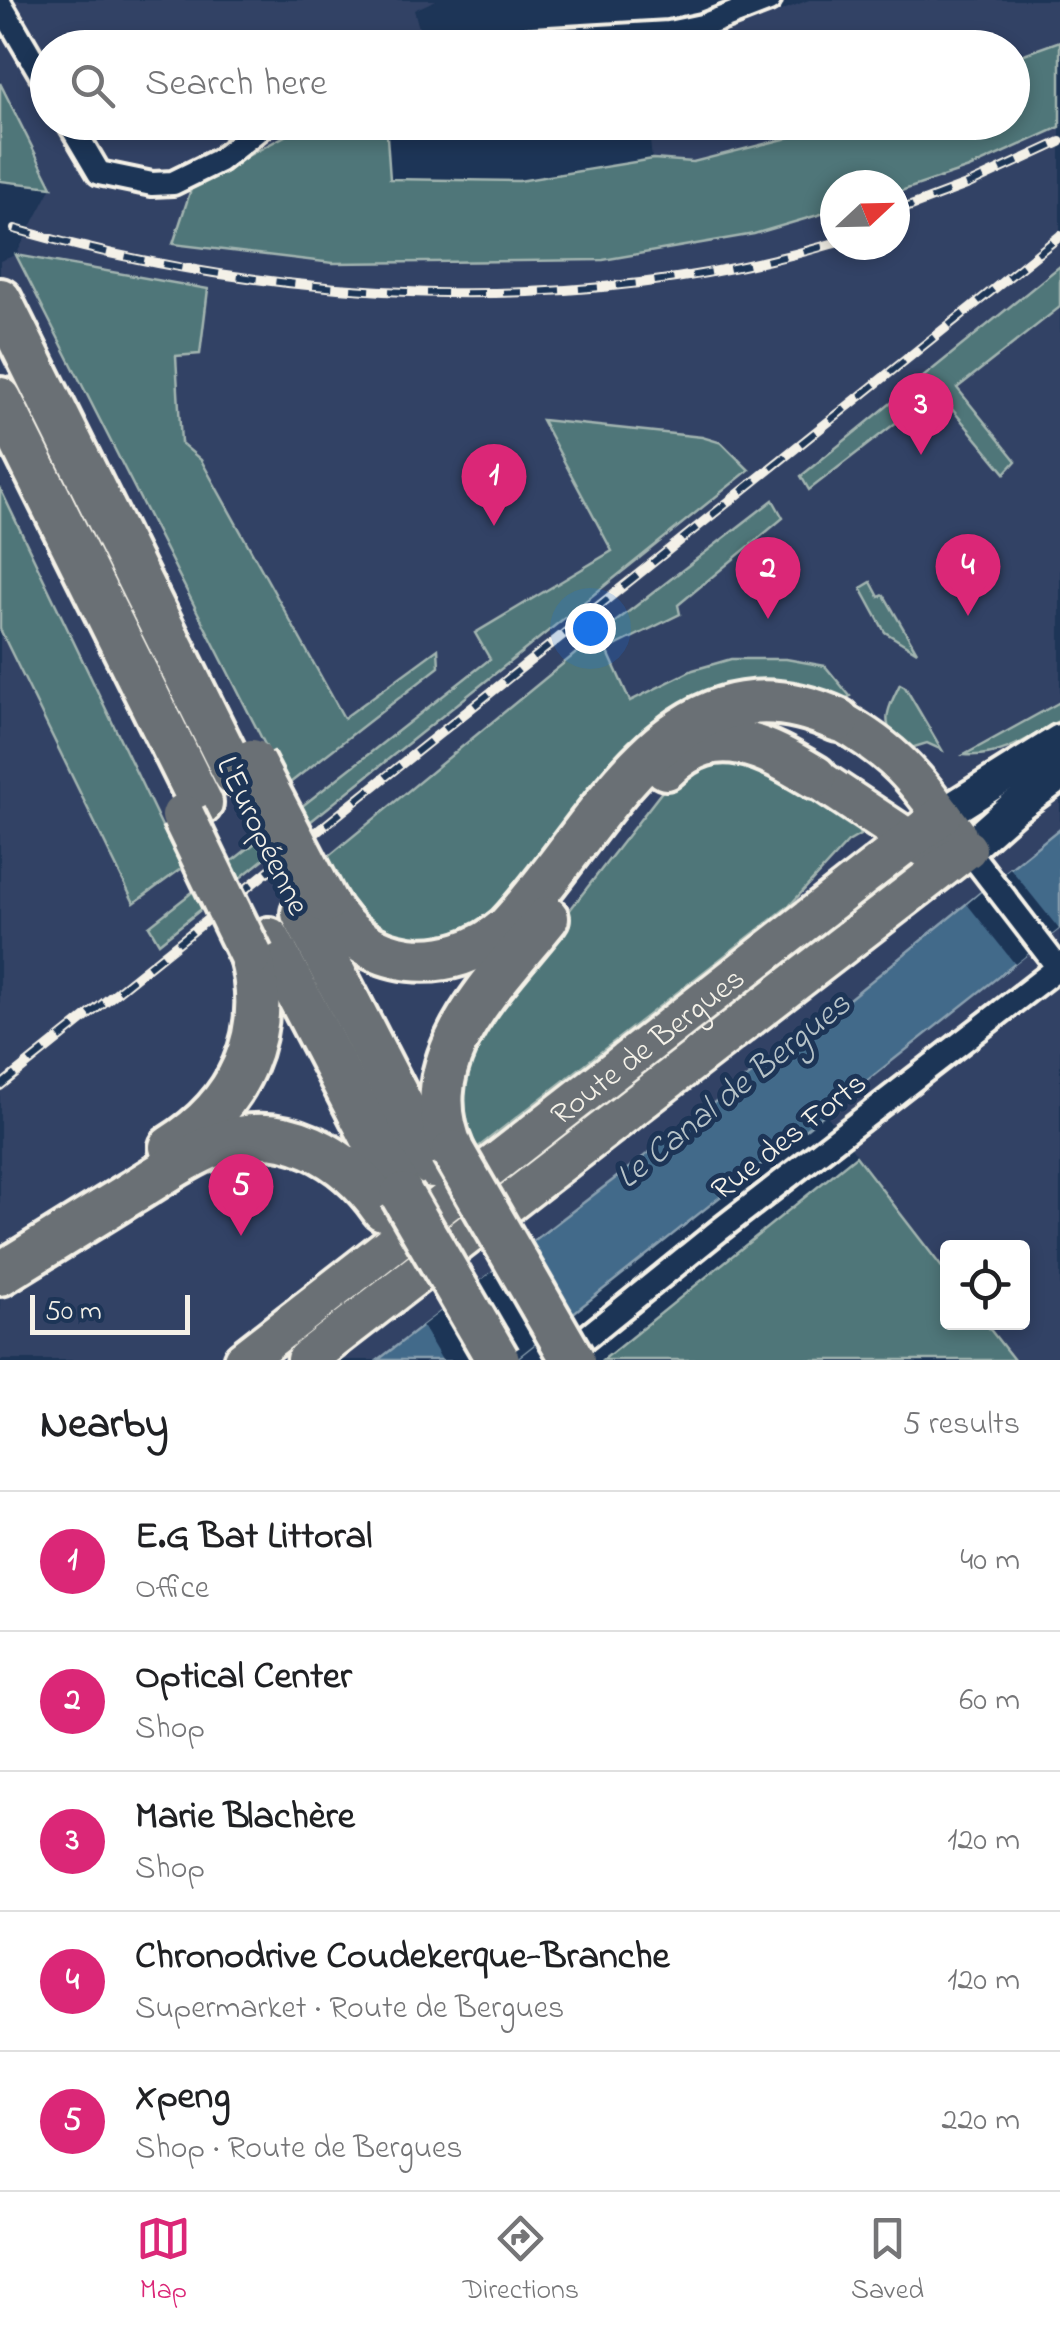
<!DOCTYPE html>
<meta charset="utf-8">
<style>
:root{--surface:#fff;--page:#f2f2f2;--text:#202124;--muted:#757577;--line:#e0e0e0;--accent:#db2777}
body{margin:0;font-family:"Indie Flower",sans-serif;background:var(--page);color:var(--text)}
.controls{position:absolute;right:30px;bottom:30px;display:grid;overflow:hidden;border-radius:10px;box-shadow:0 5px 15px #0003}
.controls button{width:90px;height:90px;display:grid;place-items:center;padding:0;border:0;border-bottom:2px solid var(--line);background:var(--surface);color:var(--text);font:50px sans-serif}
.compass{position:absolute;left:820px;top:170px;width:90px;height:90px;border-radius:50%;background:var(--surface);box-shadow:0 5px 15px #0003;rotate:68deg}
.scale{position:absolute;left:30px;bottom:25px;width:160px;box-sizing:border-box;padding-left:10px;border:5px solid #f4f1e8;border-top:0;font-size:28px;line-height:35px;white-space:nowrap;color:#f4f1e8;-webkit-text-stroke:8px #1d3557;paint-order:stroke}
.you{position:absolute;left:590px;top:628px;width:35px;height:35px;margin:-25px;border:8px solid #fff;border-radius:50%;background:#1a73e8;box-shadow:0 0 0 15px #1a73e833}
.badge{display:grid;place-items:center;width:65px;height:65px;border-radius:50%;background:var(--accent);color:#fff;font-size:32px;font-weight:700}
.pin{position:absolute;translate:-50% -82px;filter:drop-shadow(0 2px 5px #0008)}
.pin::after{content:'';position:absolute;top:52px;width:35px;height:30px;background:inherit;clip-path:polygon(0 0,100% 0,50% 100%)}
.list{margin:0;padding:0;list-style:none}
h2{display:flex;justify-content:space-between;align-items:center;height:130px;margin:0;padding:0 40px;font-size:42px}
h2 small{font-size:32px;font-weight:400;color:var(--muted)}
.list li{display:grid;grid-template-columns:65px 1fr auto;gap:30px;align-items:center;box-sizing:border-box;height:140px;padding:0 40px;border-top:2px solid var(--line)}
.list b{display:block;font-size:38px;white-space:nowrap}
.list p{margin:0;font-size:32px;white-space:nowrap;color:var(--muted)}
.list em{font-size:32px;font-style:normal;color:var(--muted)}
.icon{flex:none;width:55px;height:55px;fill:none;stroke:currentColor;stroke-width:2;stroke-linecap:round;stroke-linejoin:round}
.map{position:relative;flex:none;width:1060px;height:1360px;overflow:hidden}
.search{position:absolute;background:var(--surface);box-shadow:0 5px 15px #0003;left:30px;right:30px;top:30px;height:110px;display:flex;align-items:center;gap:25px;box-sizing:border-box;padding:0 35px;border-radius:55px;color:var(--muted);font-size:38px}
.sheet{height:830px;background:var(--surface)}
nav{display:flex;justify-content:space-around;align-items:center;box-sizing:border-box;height:140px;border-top:2px solid var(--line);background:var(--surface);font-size:28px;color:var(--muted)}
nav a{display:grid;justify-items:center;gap:5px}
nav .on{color:var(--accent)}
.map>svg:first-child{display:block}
</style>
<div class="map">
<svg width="1060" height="1360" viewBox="0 0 1060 1360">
<rect width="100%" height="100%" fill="#1d3557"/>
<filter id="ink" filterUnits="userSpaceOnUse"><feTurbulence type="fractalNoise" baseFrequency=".01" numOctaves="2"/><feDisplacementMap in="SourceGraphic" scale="20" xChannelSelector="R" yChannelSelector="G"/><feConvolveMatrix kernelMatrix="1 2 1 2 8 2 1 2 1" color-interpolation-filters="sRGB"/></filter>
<g filter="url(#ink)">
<path fill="#324265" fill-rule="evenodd" d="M 0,0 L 436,0 L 414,10 L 420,32 L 380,34 L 380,47 L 48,48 L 48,122 L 386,123 L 390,179 L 519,181 L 652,159 L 648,123 L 1012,122 L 1012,48 L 640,48 L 639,45 L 706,40 L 809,0 L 1060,0 L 1060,1360 L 1014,1360 L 985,1323 L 1022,1322 L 1022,1248 L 948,1248 L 947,1274 L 780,1053 L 378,1360 L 0,1360 L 0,261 L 16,255 L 52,187 L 0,83 ZM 835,185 L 895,185 L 895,245 L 835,245 Z"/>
<g fill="#4f7679" stroke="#a2b4b0" stroke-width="2.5">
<path d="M 1060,41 L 1060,127 L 969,168 L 895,193 L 895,185 L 835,185 L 835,210 L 754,234 L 603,260 L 333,263 L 173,244 L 192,186 L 309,123 L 386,123 L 390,179 L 519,181 L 653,159 L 693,162 L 784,139 L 832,123 L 1012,122 L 1013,58 Z"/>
<path d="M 0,83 L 52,187 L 0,181 Z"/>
<path d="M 16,255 L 208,289 L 200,354 L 176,356 L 181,443 L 201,460 L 344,718 L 438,649 L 439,667 L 286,786 Z"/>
<path d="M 1060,266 L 1060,307 L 957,388 L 1016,461 L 1005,473 L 937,391 L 809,490 L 801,476 Z"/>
<path d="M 542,420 L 702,437 L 722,443 L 749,470 L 159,943 L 149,926 L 490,659 L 475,633 L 612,551 Z"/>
<path d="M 0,488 L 182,868 L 134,903 L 0,629 Z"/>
<path d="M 773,500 L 783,518 L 678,605 L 680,614 L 607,650 L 630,701 L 693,670 L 731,659 L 786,659 L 825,666 L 850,696 L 844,701 L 798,690 L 593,803 L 466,941 L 401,942 L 347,913 L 324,860 L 592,640 Z"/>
<path d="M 871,582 L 879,597 L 884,595 L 917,652 L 885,632 L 861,588 Z"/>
<path d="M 900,684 L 905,687 L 942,750 L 927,743 L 901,751 C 881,722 885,715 900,684 Z"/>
<path d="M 1060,702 L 1060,720 C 1029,738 1002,758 964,755 Z"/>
<path d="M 738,757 L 854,819 L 860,835 L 848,842 L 790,905 L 472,1152 L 457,1085 L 482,1023 L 674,776 L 689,764 Z"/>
<path d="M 856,1156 L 947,1274 L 948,1322 L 985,1323 L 1014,1360 L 603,1360 Z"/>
</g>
<path fill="#436a8a" stroke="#8aa0b0" stroke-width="2.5" d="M 1060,828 L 1060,928 L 514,1360 L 378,1360 L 844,1003 Z"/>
<g fill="#1d3557">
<path d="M 1010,868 L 1059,929 L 1015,964 L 967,904 Z"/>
<path d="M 531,1242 L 573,1313 L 514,1360 L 442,1360 L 422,1326 Z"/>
</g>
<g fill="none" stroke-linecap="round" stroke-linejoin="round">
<g stroke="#f4f1e8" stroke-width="30">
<g id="minor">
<path d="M 0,4 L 48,86"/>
<path d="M 414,48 L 669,33 L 702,26 L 769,0"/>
<path d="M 69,122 L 99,173 L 152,184 L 173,183 L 220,160 L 268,122"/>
<path d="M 967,849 L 1060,970"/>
<path d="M 562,1357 L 718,1231 L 1060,966"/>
</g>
</g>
<g stroke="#f4f1e8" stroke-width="40">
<g id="secondary">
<path d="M 942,815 L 1060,741"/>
<path d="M 967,849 L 1012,809 L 1060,774"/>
</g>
</g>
<g stroke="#f4f1e8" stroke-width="45">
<g id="primary">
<path d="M 838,720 C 898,753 917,781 957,835"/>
<path d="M 815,777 L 910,840 L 930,850"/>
<path id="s1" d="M 243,1360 L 942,815"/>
<path d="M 306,1360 L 967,849"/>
</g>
</g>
<g stroke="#f4f1e8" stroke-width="50">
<g id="motorway">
<path d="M 0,300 L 235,774"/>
<path d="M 0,399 L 201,803"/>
<path d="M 666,768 C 716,719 765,747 815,777"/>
<path d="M 325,901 C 363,971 451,977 508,927 C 600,830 673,644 838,720"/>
<path d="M 303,913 L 433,1166"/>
<path d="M 269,939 L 402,1195"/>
<path d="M 171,1147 C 239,1105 272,1035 251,956"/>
<path d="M 453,1152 C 411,1059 493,986 547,918"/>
<path d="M 0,1274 C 44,1247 88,1220 131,1193 C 159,1176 187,1156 218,1144 C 284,1119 346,1156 383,1209"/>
</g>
</g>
<use href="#minor" stroke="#1d3557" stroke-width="22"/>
<use href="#secondary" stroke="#1d3557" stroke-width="32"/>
<use href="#primary" stroke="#6a7074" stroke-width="38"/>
<use href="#motorway" stroke="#6a7074" stroke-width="42"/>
<g stroke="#f4f1e8" stroke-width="10">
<g id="rail">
<path d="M 895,212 L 969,184 L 1060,142"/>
<path d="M 15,229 C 274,303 574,320 835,243"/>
<path d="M 0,1086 L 1060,236"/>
</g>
</g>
<use href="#rail" stroke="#1d3557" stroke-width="6" stroke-dasharray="19" stroke-linecap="butt"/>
<g stroke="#f4f1e8" stroke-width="50" stroke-linecap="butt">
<g id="motorway-bridge">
<path d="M 252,761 L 325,901"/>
<path d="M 183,816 L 251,956"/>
<path d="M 453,1152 L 573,1360"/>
<path d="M 402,1195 L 498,1360"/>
</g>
</g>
<use href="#motorway-bridge" stroke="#6a7074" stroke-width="42"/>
</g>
</g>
<g text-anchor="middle" stroke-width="10" stroke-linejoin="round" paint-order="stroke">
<g font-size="32" fill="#f4f1e8" stroke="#1d3557">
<text transform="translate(264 835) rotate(64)" y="11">L'Européenne</text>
<text dy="11" stroke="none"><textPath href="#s1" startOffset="512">Route de Bergues</textPath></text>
<text transform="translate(788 1135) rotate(-38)" y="11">Rue des Forts</text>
</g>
<g font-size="35" font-style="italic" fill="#b6c2c7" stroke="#1d3557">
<text transform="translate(732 1089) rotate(-39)" y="12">Le Canal de Bergues</text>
</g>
</g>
</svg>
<div class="controls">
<button><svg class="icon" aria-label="locate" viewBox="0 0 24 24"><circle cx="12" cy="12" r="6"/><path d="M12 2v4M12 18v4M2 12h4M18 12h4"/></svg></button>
</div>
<svg class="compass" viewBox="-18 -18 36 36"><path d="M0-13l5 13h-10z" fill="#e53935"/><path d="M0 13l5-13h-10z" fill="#757577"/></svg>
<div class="scale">50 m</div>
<div class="you"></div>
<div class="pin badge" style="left:494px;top:526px">1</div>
<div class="pin badge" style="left:768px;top:619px">2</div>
<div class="pin badge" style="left:921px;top:455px">3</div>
<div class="pin badge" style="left:968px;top:616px">4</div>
<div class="pin badge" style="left:241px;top:1236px">5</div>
<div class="search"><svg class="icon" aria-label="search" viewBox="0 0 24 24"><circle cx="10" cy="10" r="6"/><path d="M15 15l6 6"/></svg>Search here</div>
</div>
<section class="sheet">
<h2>Nearby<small>5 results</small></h2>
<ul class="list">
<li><span class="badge">1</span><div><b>E.G Bat Littoral</b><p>Office</p></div><em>40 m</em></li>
<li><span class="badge">2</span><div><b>Optical Center</b><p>Shop</p></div><em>60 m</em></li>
<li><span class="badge">3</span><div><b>Marie Blachère</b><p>Shop</p></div><em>120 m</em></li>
<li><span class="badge">4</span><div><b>Chronodrive Coudekerque-Branche</b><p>Supermarket · Route de Bergues</p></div><em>120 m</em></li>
<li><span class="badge">5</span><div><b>Xpeng</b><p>Shop · Route de Bergues</p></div><em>220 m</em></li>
</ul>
</section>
<nav>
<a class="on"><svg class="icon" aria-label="map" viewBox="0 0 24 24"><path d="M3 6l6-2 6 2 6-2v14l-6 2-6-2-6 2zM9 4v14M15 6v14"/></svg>Map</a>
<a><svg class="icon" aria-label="directions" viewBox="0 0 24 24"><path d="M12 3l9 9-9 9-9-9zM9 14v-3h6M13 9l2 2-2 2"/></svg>Directions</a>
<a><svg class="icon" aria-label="saved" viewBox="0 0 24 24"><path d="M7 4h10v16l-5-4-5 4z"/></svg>Saved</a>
</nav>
